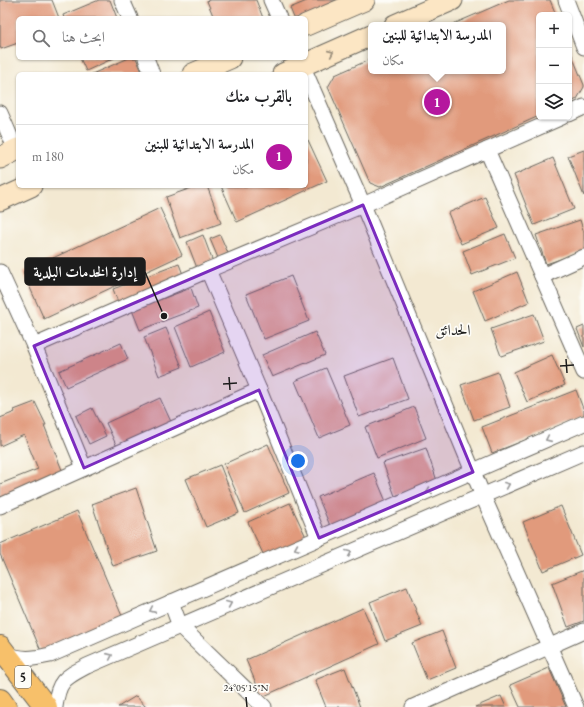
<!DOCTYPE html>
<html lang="ar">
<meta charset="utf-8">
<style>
:root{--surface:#fff;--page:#f6f6f6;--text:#202124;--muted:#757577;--line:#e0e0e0;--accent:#b5179e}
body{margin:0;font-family:"EB Garamond",Amiri,serif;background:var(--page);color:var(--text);direction:rtl}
.controls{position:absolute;right:12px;top:12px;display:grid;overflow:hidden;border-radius:6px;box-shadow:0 1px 3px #0004}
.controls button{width:36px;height:36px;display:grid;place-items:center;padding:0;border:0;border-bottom:1px solid var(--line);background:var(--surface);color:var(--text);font:20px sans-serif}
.you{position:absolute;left:298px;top:461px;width:14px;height:14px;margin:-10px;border:3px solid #fff;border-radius:50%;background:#1a73e8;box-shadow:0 0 0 6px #1a73e833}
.badge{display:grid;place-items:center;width:26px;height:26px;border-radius:50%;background:var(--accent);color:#fff;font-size:13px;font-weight:700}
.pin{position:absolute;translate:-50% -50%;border:2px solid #fff;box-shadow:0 1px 4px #0006}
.popup{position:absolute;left:368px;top:22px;width:138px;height:52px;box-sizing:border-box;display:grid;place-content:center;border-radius:6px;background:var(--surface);filter:drop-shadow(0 1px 3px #0005);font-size:13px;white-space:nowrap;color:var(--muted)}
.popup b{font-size:15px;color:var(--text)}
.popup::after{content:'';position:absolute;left:50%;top:100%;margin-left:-8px;border:8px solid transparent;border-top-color:var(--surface)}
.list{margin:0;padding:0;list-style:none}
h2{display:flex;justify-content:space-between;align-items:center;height:52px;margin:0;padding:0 16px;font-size:17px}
h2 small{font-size:13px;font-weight:400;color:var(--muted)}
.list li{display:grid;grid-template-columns:26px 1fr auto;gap:12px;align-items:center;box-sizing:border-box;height:64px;padding:0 16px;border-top:1px solid var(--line)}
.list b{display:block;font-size:15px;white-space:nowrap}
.list p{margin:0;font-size:13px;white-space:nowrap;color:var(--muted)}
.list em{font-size:13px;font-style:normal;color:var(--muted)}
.icon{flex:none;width:22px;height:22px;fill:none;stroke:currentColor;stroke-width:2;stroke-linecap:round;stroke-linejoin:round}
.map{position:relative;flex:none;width:584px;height:707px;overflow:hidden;direction:ltr}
.search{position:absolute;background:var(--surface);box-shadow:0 1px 3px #0004;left:16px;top:16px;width:292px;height:44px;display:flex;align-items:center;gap:10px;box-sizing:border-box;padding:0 14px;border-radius:6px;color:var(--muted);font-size:15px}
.panel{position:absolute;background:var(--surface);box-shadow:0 1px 3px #0004;left:16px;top:72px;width:292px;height:116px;border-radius:6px;direction:rtl}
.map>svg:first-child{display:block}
</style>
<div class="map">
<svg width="584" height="707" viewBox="0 0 584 707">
<rect width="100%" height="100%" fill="#fdfcf7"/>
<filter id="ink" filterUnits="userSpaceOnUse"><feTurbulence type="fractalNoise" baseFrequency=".025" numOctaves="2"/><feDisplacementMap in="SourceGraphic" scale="8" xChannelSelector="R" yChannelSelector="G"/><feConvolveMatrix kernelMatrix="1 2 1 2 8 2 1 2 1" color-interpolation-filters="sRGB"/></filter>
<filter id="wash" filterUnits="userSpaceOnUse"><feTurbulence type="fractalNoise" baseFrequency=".012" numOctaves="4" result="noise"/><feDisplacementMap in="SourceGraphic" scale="16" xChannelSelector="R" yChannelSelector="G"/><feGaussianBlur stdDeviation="0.9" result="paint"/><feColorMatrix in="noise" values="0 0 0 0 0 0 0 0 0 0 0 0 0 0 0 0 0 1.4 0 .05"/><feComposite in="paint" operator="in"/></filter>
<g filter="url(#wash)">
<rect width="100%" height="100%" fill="#f3e9d2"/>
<g id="blocks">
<g fill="#e19a7b">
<path d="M 0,0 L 52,0 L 59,18 L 18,18 L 18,43 L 1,49 L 0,46 Z"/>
<path d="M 99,0 L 110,0 L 117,18 L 64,18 L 63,15 Z"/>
<path d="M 210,0 L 256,0 L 263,18 L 214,18 L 207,1 Z"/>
<path d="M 309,0 L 356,0 L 306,18 L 294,18 L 290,8 Z"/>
<path d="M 509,0 L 550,0 L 556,15 L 539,15 L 539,116 L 380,187 L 370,183 L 328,87 L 335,75 L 371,59 L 371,71 L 503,71 L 503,25 L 451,25 Z"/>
<path d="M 569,48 L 584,85 L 584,87 L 577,99 L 569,103 Z"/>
<path d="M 80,58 L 114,58 L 86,71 Z"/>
<path d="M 129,58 L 136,58 L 143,74 L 92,74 Z"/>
<path d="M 308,140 L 327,181 L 237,222 L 221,186 L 306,186 L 306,141 Z"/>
<path d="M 584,150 L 584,196 L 568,156 Z"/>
<path d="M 553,158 L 574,209 L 534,225 L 514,175 Z"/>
<path d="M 197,186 L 207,186 L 221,223 L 180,238 L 166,197 Z"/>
<path d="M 485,197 L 499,228 L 461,244 L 448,213 Z"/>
<path d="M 160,208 L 182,255 L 44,319 L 23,272 Z"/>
<path d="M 580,220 L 584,233 L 584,251 L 546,264 L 536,235 Z"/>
<path d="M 505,234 L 515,258 L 472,275 L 463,251 Z"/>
<path d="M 203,235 L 213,262 L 197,268 L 187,242 Z"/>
<path d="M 220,235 L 228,253 L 218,258 L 210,239 Z"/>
<path d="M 179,264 L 184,277 L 118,302 L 113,289 Z"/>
<path d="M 517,272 L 529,302 L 485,321 L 473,291 Z"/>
<path d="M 291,276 L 309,321 L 264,339 L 246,294 Z"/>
<path d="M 191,288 L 198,308 L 140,330 L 132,310 Z"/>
<path d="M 209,312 L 225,352 L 191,367 L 175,327 Z"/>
<path d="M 534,314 L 544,341 L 501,356 L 491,329 Z"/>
<path d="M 584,326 L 584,347 L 577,329 Z"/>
<path d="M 166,328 L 182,367 L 159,376 L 144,337 Z"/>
<path d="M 315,332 L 325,355 L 272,377 L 262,355 Z"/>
<path d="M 121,343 L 128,359 L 66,387 L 59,371 Z"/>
<path d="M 552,355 L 565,385 L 527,402 L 514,372 Z"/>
<path d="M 393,358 L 408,399 L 359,417 L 344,376 Z"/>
<path d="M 326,368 L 350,425 L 319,438 L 295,381 Z"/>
<path d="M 498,372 L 510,407 L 474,420 L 461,385 Z"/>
<path d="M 576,390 L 584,411 L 584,417 L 492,453 L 482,427 Z"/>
<path d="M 160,398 L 172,424 L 118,449 L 106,423 Z"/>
<path d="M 35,402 L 46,425 L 44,425 L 64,475 L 0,500 L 0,484 L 38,469 L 24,435 L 0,446 L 0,418 L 15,412 L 14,410 Z"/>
<path d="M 414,407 L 426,438 L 377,458 L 365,427 Z"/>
<path d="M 92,408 L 106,436 L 89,444 L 76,416 Z"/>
<path d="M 268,444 L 289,493 L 245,513 L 224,464 Z"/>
<path d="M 426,448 L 437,481 L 395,496 L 383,463 Z"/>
<path d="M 220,465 L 239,513 L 206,527 L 186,479 Z"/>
<path d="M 374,473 L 387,504 L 331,528 L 318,497 Z"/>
<path d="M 136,488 L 157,551 L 113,566 L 92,504 Z"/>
<path d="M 290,503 L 307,539 L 265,558 L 248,522 Z"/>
<path d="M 561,506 L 581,555 L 543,571 L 523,522 Z"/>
<path d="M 77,511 L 122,616 L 41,651 L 0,554 L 0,544 Z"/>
<path d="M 584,570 L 584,621 L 568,627 L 552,583 Z"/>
<path d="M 407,587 L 422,626 L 385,641 L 370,602 Z"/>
<path d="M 363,608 L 379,644 L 262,697 L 246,660 Z"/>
<path d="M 442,631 L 456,668 L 427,680 L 412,643 Z"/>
<path d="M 345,668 L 360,707 L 326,707 L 315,680 Z"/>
<path d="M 549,668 L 566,707 L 520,707 L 510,685 Z"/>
<path d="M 136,696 L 146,707 L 118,707 Z"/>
<path d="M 501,696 L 506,707 L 475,707 Z"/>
</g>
</g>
</g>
<g filter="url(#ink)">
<use href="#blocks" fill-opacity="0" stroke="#67645c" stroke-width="1"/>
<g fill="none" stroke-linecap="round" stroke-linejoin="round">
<g stroke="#67645c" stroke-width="17">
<g id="street">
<path d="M 122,0 L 130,18"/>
<path d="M 271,0 L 279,18"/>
<path d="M 566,0 L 584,47"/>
<path d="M 146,58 L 152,74"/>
<path d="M 302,65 L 363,205 L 483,496 L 576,707"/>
<path d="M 0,113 L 16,150"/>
<path d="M 569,114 L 584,107"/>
<path d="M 562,117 L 487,150 L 584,372"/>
<path d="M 208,270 L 363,205 L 487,150"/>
<path d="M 0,272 L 34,346 L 84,468"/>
<path d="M 542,276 L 584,257"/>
<path d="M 34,346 L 208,270 L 259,390"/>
<path d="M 0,506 L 259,390 L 319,538"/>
<path d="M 171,602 L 180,626 L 264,707"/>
<path d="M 4,653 C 23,661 32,659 50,655 L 584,423"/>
<path d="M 55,707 C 58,681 64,678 87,666 L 584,452"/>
<path d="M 413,707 L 584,631"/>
</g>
</g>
<g stroke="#67645c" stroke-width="23">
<g id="secondary">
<path d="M 306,25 L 364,0"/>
<path d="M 395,25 L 452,0"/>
<path d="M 193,74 L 230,58"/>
<path d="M 283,74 L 371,35"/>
<path d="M 0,158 L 18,149"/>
<path d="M 0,200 L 31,186"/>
</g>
</g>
<g stroke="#67645c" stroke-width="24">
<g id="highway">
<path d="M 0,647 L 46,707"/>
<path d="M 0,700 L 5,707"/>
</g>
</g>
<use href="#street" stroke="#fff" stroke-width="15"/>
<use href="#secondary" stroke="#fce6c4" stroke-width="21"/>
<use href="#highway" stroke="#f7c06b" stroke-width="22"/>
</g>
<defs><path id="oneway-chevron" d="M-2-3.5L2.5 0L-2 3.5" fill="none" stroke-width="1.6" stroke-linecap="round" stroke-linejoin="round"/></defs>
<use stroke="#978b78" href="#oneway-chevron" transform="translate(331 53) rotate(-24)"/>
<g stroke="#999">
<use href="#oneway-chevron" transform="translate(548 439) rotate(156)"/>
<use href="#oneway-chevron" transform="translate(507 485) rotate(-23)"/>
<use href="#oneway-chevron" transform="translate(429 491) rotate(157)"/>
<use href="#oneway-chevron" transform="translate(297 548) rotate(157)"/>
<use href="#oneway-chevron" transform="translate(349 553) rotate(-23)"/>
<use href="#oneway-chevron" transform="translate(229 604) rotate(-23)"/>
<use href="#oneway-chevron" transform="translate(152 610) rotate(156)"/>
<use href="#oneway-chevron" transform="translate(110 656) rotate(-24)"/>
</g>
</g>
<path fill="#7b2cbf" fill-opacity="0.2" stroke="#7b2cbf" stroke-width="3" stroke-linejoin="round" d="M 363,205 L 473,472 L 319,538 L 259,390 L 84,468 L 34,346 Z"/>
<path fill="none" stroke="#1c1c1c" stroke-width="1.5" d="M 566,359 L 567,373M 560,366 L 574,365M 229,377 L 230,390M 223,384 L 237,383M 246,697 L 247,707"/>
<g text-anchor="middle" stroke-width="3.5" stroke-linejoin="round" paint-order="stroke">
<rect fill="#fdfcf7" stroke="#605f5e" stroke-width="1" x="15" y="666" width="16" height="22" rx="3"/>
<g font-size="13" font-weight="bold" fill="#1c1c1c">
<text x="23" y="682">5</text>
</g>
<g font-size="15" fill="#1c1c1c" stroke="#fdfcf7">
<text x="453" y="335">الحدائق</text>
</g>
</g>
<g font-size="10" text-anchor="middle" fill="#1c1c1c" stroke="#fdfcf7" stroke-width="3.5" stroke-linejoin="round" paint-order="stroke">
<text x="246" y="691">24°05'15"N</text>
</g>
<path fill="none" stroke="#1c1c1c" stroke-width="1.5" d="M164 316L145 272"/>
<circle fill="#1c1c1c" stroke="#fdfcf7" stroke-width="1.5" cx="164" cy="316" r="4"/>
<rect fill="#1c1c1c" stroke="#1c1c1c" stroke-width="1.5" x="25" y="258" width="120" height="27" rx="4"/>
<g font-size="15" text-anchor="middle" font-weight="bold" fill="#fff">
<text x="85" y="277">إدارة الخدمات البلدية</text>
</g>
</svg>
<div class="controls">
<button>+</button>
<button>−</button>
<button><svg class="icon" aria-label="layers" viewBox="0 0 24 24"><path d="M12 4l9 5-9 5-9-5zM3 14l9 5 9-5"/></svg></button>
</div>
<div class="you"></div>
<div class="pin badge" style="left:437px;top:102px">1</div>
<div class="popup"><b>المدرسة الابتدائية للبنين</b>مكان</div>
<div class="search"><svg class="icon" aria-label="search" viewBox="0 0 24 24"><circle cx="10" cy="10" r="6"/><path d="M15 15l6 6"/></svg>ابحث هنا</div>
<section class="panel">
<h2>بالقرب منك<small></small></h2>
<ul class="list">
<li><span class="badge">1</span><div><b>المدرسة الابتدائية للبنين</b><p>مكان</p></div><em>180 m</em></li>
</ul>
</section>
</div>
